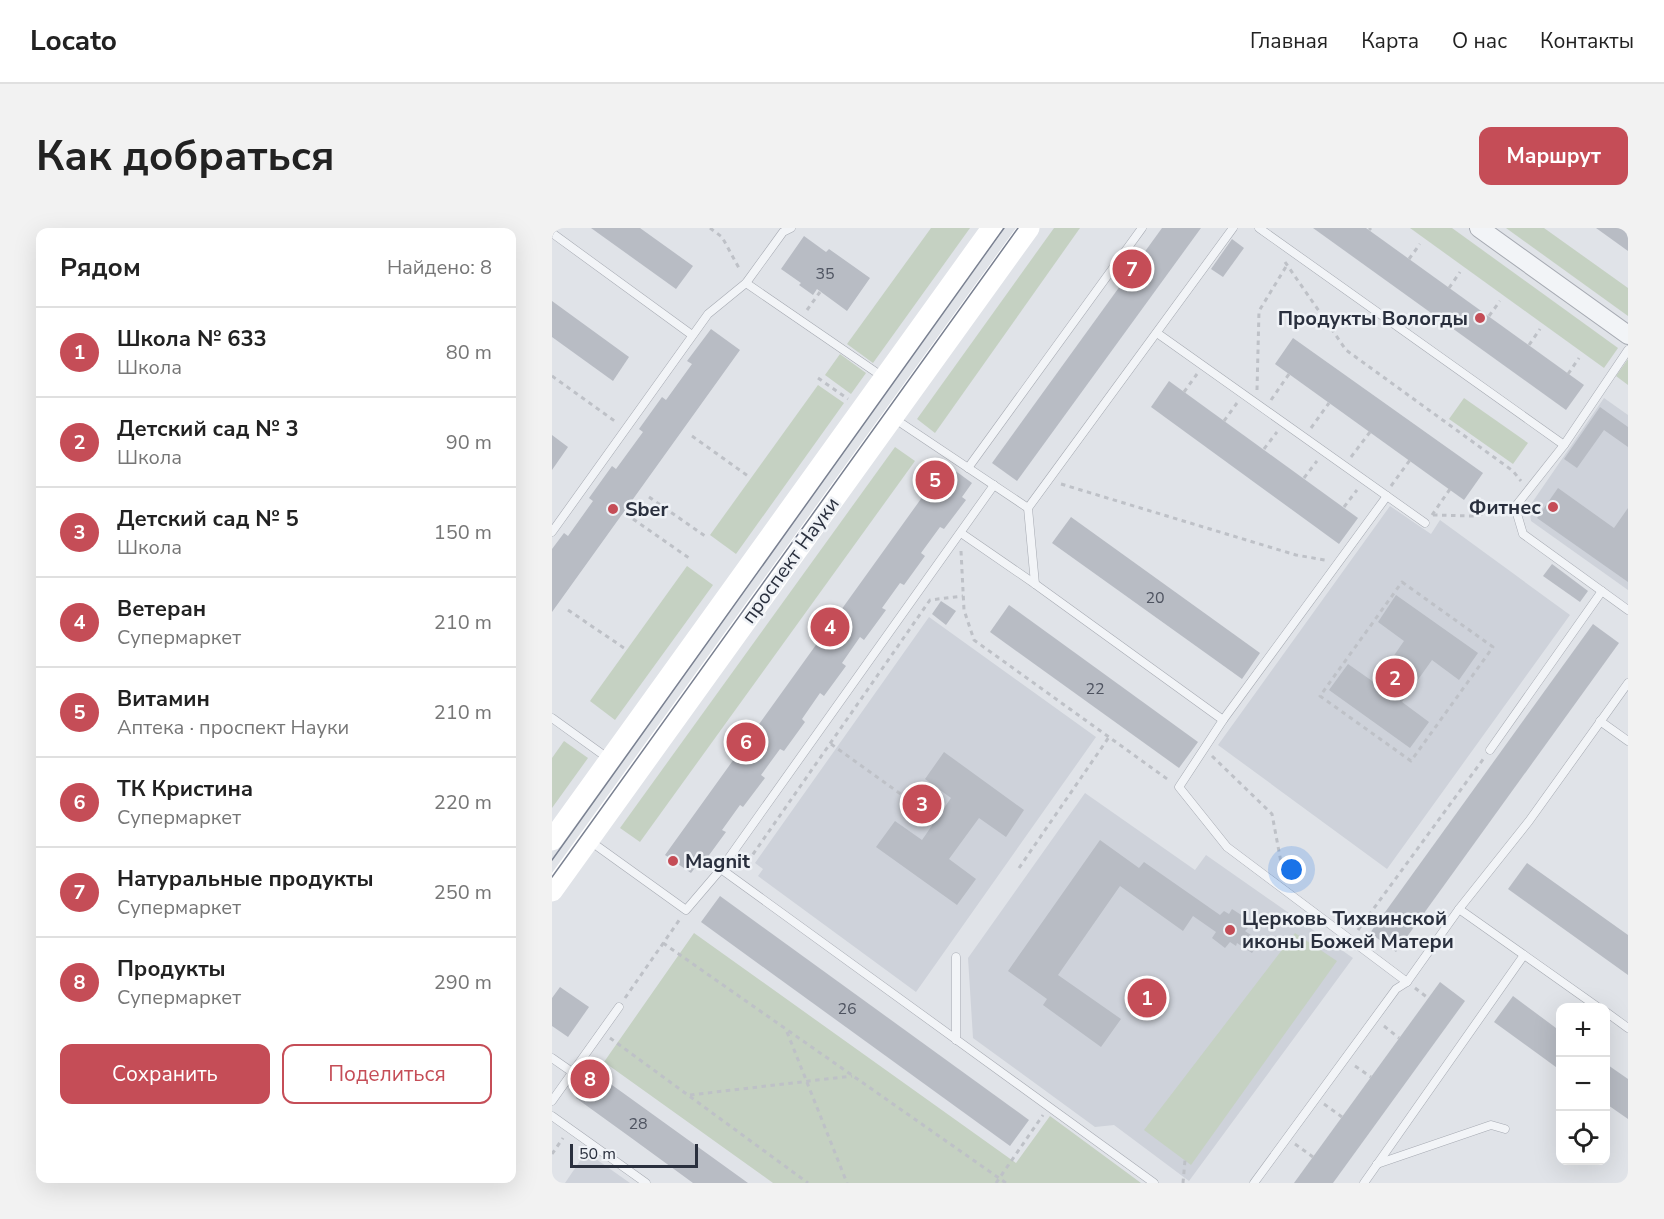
<!DOCTYPE html>
<html lang="ru">
<meta charset="utf-8">
<style>
:root{--surface:#fff;--page:#f2f2f2;--text:#222;--muted:#767676;--line:#e0e0e0;--accent:#c54d57}
body{margin:0;font-family:"Nunito Sans",sans-serif;background:var(--page);color:var(--text)}
.controls{position:absolute;right:18px;bottom:18px;display:grid;overflow:hidden;border-radius:12px;box-shadow:0 6px 24px #0002}
.controls button{width:54px;height:54px;display:grid;place-items:center;padding:0;border:0;border-bottom:2px solid var(--line);background:var(--surface);color:var(--text);font:30px sans-serif}
.scale{position:absolute;left:18px;bottom:15px;width:128px;box-sizing:border-box;padding-left:6px;border:3px solid #2a303e;border-top:0;font-size:16px;line-height:21px;white-space:nowrap;color:#2a303e;-webkit-text-stroke:4px #eff2f6;paint-order:stroke}
.you{position:absolute;left:740px;top:642px;width:21px;height:21px;margin:-15px;border:4px solid #fff;border-radius:50%;background:#1a73e8;box-shadow:0 0 0 9px #1a73e833}
.badge{display:grid;place-items:center;width:39px;height:39px;border-radius:50%;background:var(--accent);color:#fff;font-size:20px;font-weight:700}
.pin{position:absolute;translate:-50% -50%;border:3px solid #fff;box-shadow:0 2px 6px #0006}
.list{margin:0;padding:0;list-style:none}
h2{display:flex;justify-content:space-between;align-items:center;height:78px;margin:0;padding:0 24px;font-size:26px}
h2 small{font-size:20px;font-weight:400;color:var(--muted)}
.list li{display:grid;grid-template-columns:39px 1fr auto;gap:18px;align-items:center;box-sizing:border-box;height:90px;padding:0 24px;border-top:2px solid var(--line)}
.list b{display:block;font-size:22px;white-space:nowrap}
.list p{margin:0;font-size:20px;white-space:nowrap;color:var(--muted)}
.list em{font-size:20px;font-style:normal;color:var(--muted)}
.actions{display:flex;gap:12px;padding:18px 24px}
.actions a{flex:1;padding:14px 0;border:2px solid var(--accent);border-radius:12px;text-align:center;font-size:21px;color:var(--accent)}
.actions .main{background:var(--accent);color:#fff}
.icon{flex:none;width:33px;height:33px;fill:none;stroke:currentColor;stroke-width:2;stroke-linecap:round;stroke-linejoin:round}
.map{position:relative;flex:none;width:1076px;height:955px;overflow:hidden;border-radius:12px}
header{display:flex;align-items:center;gap:36px;box-sizing:border-box;height:84px;padding:0 30px;background:var(--surface);border-bottom:2px solid var(--line)}
header strong{font-size:28px}
nav{display:flex;gap:33px;margin-inline-start:auto;font-size:21px}
.intro{display:flex;align-items:center;justify-content:space-between;box-sizing:border-box;height:144px;padding:0 36px}
h1{margin:0;font-size:42px}
.button{padding:15px 27px;border-radius:12px;background:var(--accent);color:#fff;font-size:21px;font-weight:700}
main{display:flex;gap:36px;padding:0 36px}
aside{flex:1;background:var(--surface);border-radius:12px;box-shadow:0 6px 24px #0002}
.map>svg:first-child{display:block}
</style>
<header>
<strong>Locato</strong>
<nav><a>Главная</a><a>Карта</a><a>О нас</a><a>Контакты</a></nav>
</header>
<div class="intro"><h1>Как добраться</h1><a class="button">Маршрут</a></div>
<main>
<aside>
<h2>Рядом<small>Найдено: 8</small></h2>
<ul class="list">
<li><span class="badge">1</span><div><b>Школа № 633</b><p>Школа</p></div><em>80 m</em></li>
<li><span class="badge">2</span><div><b>Детский сад № 3</b><p>Школа</p></div><em>90 m</em></li>
<li><span class="badge">3</span><div><b>Детский сад № 5</b><p>Школа</p></div><em>150 m</em></li>
<li><span class="badge">4</span><div><b>Ветеран</b><p>Супермаркет</p></div><em>210 m</em></li>
<li><span class="badge">5</span><div><b>Витамин</b><p>Аптека · проспект Науки</p></div><em>210 m</em></li>
<li><span class="badge">6</span><div><b>ТК Кристина</b><p>Супермаркет</p></div><em>220 m</em></li>
<li><span class="badge">7</span><div><b>Натуральные продукты</b><p>Супермаркет</p></div><em>250 m</em></li>
<li><span class="badge">8</span><div><b>Продукты</b><p>Супермаркет</p></div><em>290 m</em></li>
</ul>
<div class="actions"><a class="main">Сохранить</a><a>Поделиться</a></div>
</aside>
<div class="map">
<svg width="1076" height="955" viewBox="0 0 1076 955">
<rect width="100%" height="100%" fill="#e0e3e8"/>
<g fill="#ced2da">
<path d="M 1052,170 L 1076,187 L 1076,362 L 979,293 L 977,279 Z"/>
<path d="M 838,278 L 879,306 L 888,292 L 1018,387 L 835,641 L 666,517 Z"/>
<path d="M 377,389 L 544,509 L 364,764 L 206,648 L 211,641 L 203,635 Z"/>
<path d="M 533,565 L 643,642 L 654,627 L 801,730 L 637,953 L 562,897 L 543,899 L 421,810 L 416,730 Z"/>
<path d="M 34,924 L 78,955 L 13,955 Z"/>
</g>
<g fill="#c5d1c2">
<path d="M 379,0 L 418,0 L 321,135 L 295,116 Z"/>
<path d="M 502,0 L 528,0 L 383,205 L 365,191 Z"/>
<path d="M 858,0 L 900,0 L 1066,120 L 1052,140 Z"/>
<path d="M 954,0 L 992,0 L 1076,60 L 1076,88 Z"/>
<path d="M 288,126 L 314,145 L 299,166 L 273,147 Z"/>
<path d="M 1076,131 L 1076,157 L 1064,148 Z"/>
<path d="M 266,157 L 292,175 L 184,326 L 158,307 Z"/>
<path d="M 912,170 L 976,215 L 961,236 L 897,191 Z"/>
<path d="M 343,219 L 363,233 L 88,614 L 68,600 Z"/>
<path d="M 135,338 L 161,357 L 63,492 L 38,473 Z"/>
<path d="M 12,513 L 36,530 L 0,580 L 0,530 Z"/>
<path d="M 142,705 L 464,935 L 498,888 L 589,955 L 221,955 L 52,834 Z"/>
<path d="M 743,705 L 785,733 L 639,937 L 592,902 Z"/>
</g>
<g fill="#b8bcc4">
<path d="M 39,0 L 88,0 L 141,38 L 124,61 Z"/>
<path d="M 610,0 L 649,0 L 465,253 L 440,235 Z"/>
<path d="M 761,0 L 814,0 L 1032,157 L 1014,182 Z"/>
<path d="M 1044,0 L 1076,0 L 1076,23 Z"/>
<path d="M 252,8 L 274,24 L 277,21 L 318,50 L 295,83 L 265,61 L 261,67 L 247,57 L 249,55 L 229,41 Z"/>
<path d="M 680,11 L 692,20 L 671,49 L 659,41 Z"/>
<path d="M 0,73 L 77,129 L 61,153 L 0,109 Z"/>
<path d="M 159,101 L 188,122 L 0,384 L 0,321 L 12,305 L 16,308 L 41,273 L 37,270 L 60,238 L 64,241 L 91,204 L 87,201 L 110,169 L 114,172 L 140,136 L 135,133 Z"/>
<path d="M 741,110 L 931,245 L 912,272 L 723,136 Z"/>
<path d="M 617,153 L 806,290 L 787,316 L 599,179 Z"/>
<path d="M 1048,179 L 1076,199 L 1076,219 L 1052,202 L 1025,240 L 1012,231 Z"/>
<path d="M 0,207 L 16,219 L 0,242 Z"/>
<path d="M 394,236 L 420,255 L 410,269 L 414,272 L 392,301 L 388,299 L 369,325 L 373,328 L 352,357 L 348,355 L 330,380 L 334,382 L 312,412 L 308,409 L 290,435 L 294,438 L 272,468 L 268,465 L 250,491 L 253,494 L 232,523 L 228,521 L 209,547 L 213,550 L 191,579 L 188,577 L 170,602 L 174,604 L 152,634 L 149,632 L 139,645 L 113,627 Z"/>
<path d="M 1006,260 L 1062,300 L 1076,280 L 1076,354 L 985,290 Z"/>
<path d="M 519,289 L 708,425 L 690,451 L 500,315 Z"/>
<path d="M 1000,336 L 1036,363 L 1028,374 L 991,348 Z"/>
<path d="M 844,367 L 926,425 L 907,452 L 880,432 L 850,474 L 877,494 L 858,520 L 777,462 L 796,436 L 823,455 L 852,413 L 826,394 Z"/>
<path d="M 389,373 L 404,383 L 394,397 L 380,386 Z"/>
<path d="M 457,377 L 646,514 L 627,540 L 438,404 Z"/>
<path d="M 1041,396 L 1067,415 L 844,724 L 818,705 Z"/>
<path d="M 392,524 L 472,582 L 454,609 L 427,590 L 397,631 L 424,651 L 405,677 L 324,619 L 343,593 L 370,612 L 399,570 L 373,551 Z"/>
<path d="M 548,612 L 587,640 L 592,634 L 668,687 L 672,683 L 677,686 L 680,681 L 694,690 L 690,696 L 696,700 L 693,703 L 708,713 L 700,725 L 685,715 L 684,718 L 678,714 L 673,720 L 660,710 L 664,704 L 641,688 L 631,703 L 568,658 L 506,747 L 569,791 L 549,819 L 491,777 L 495,771 L 456,743 Z"/>
<path d="M 975,635 L 1076,707 L 1076,747 L 956,661 Z"/>
<path d="M 168,668 L 477,892 L 458,918 L 149,694 Z"/>
<path d="M 888,754 L 913,773 L 781,955 L 742,955 Z"/>
<path d="M 8,759 L 37,779 L 16,809 L 0,798 L 0,770 Z"/>
<path d="M 961,768 L 1008,803 L 1008,842 L 942,794 Z"/>
<path d="M 1053,835 L 1076,851 L 1076,891 L 1053,875 Z"/>
<path d="M 42,844 L 196,955 L 141,955 L 78,909 L 24,870 Z"/>
</g>
<g fill="none" stroke-linecap="round" stroke-linejoin="round">
<g stroke="#a6aab2" stroke-width="9">
<g id="service">
<path d="M 707,0 L 1012,217 L 1076,122"/>
<path d="M 0,5 L 140,107"/>
<path d="M 194,55 L 331,149"/>
<path d="M 605,105 L 873,295"/>
<path d="M 343,191 L 476,280"/>
<path d="M 1012,217 L 963,279 L 971,306 L 1076,382"/>
<path d="M 416,240 L 590,0"/>
<path d="M 0,304 L 156,86 L 194,55 L 231,4 L 239,0"/>
<path d="M 409,305 L 483,356 L 671,492 L 627,559 L 675,619 L 855,754"/>
<path d="M 483,356 L 476,280 L 681,0"/>
<path d="M 0,490 L 57,531"/>
<path d="M 671,492 L 835,268"/>
<path d="M 1048,493 L 1076,513"/>
<path d="M 938,522 L 1050,363"/>
<path d="M 38,613 L 134,682 L 169,641 L 442,257"/>
<path d="M 169,641 L 602,955"/>
<path d="M 907,681 L 1047,780"/>
<path d="M 404,729 L 404,812"/>
<path d="M 1054,784 L 1076,800"/>
<path d="M 0,830 L 20,844"/>
<path d="M 0,873 L 67,779"/>
<path d="M 0,888 L 94,955"/>
<path d="M 825,936 L 939,897 L 953,901"/>
<path d="M 702,955 L 844,761 L 855,754 L 907,681 L 977,593 L 1076,455"/>
<path d="M 812,955 L 972,727"/>
</g>
</g>
<g stroke="#a6aab2" stroke-width="20">
<path id="tertiary" d="M 927,0 L 1076,107"/>
</g>
<g stroke="#bec1c7" stroke-width="3" stroke-dasharray="4.5 4.5" stroke-linecap="butt">
<path d="M 158,0 L 170,9 L 188,42"/>
<path d="M 817,2 L 819,0"/>
<path d="M 857,31 L 868,16"/>
<path d="M 733,34 L 794,122 L 961,243 L 969,253"/>
<path d="M 897,60 L 908,44"/>
<path d="M 255,82 L 268,64"/>
<path d="M 937,88 L 948,73"/>
<path d="M 977,117 L 988,101"/>
<path d="M 1016,146 L 1027,130"/>
<path d="M 0,148 L 64,194"/>
<path d="M 266,150 L 296,171"/>
<path d="M 705,162 L 707,83 L 735,37"/>
<path d="M 632,164 L 645,146"/>
<path d="M 719,172 L 737,146"/>
<path d="M 672,193 L 685,175"/>
<path d="M 759,200 L 777,175"/>
<path d="M 140,208 L 196,248"/>
<path d="M 712,221 L 725,204"/>
<path d="M 799,229 L 818,204"/>
<path d="M 752,250 L 765,233"/>
<path d="M 509,256 L 744,327 L 773,332"/>
<path d="M 839,258 L 858,232"/>
<path d="M 97,269 L 153,308"/>
<path d="M 792,279 L 805,262"/>
<path d="M 880,287 L 898,261"/>
<path d="M 881,287 L 921,288 L 951,281"/>
<path d="M 81,291 L 137,330"/>
<path d="M 409,323 L 412,382 L 422,412 L 618,553"/>
<path d="M 850,354 L 941,419 L 859,533 L 768,468 Z"/>
<path d="M 16,382 L 72,420"/>
<path d="M 279,516 L 350,567"/>
<path d="M 660,528 L 720,586 L 731,645"/>
<path d="M 187,637 L 197,632 L 378,372 L 411,368"/>
<path d="M 467,640 L 557,509"/>
<path d="M 806,702 L 932,530"/>
<path d="M 111,715 L 454,955"/>
<path d="M 863,760 L 876,770"/>
<path d="M 73,770 L 128,691"/>
<path d="M 832,798 L 847,810"/>
<path d="M 235,804 L 295,955"/>
<path d="M 58,810 L 256,955"/>
<path d="M 803,838 L 819,849"/>
<path d="M 138,867 L 300,848"/>
<path d="M 772,876 L 790,889"/>
<path d="M 743,916 L 761,929"/>
<path d="M 0,926 L 11,910"/>
<path d="M 444,955 L 491,887"/>
<path d="M 631,955 L 633,932"/>
</g>
<use href="#service" stroke="#f2f4f7" stroke-width="8"/>
<use href="#tertiary" stroke="#f2f4f7" stroke-width="18"/>
<g stroke="#fff" stroke-width="21">
<path d="M 0,612 L 440,0"/>
<path d="M 0,663 L 477,0"/>
</g>
<g stroke="#7a8191" stroke-width="1.5">
<path d="M 0,632 L 452,0"/>
<path d="M 0,649 L 466,0"/>
</g>
</g>
<g fill="#c54d57" stroke="#eff2f6" stroke-width="2">
<circle cx="928" cy="90" r="6"/>
<circle cx="1001" cy="279" r="6"/>
<circle cx="61" cy="281" r="6"/>
<circle cx="121" cy="633" r="6"/>
<circle cx="678" cy="702" r="6"/>
</g>
<g text-anchor="middle" stroke-width="5" stroke-linejoin="round" paint-order="stroke">
<g font-size="16" fill="#4e5360">
<text x="273" y="51">35</text>
<text x="603" y="375">20</text>
<text x="543" y="466">22</text>
<text x="295" y="786">26</text>
<text x="86" y="901">28</text>
</g>
<g font-size="20" font-weight="bold" fill="#2a303e" stroke="#eff2f6" text-anchor="start">
<text x="916" y="97" text-anchor="end">Продукты Вологды</text>
<text x="989" y="286" text-anchor="end">Фитнес</text>
<text x="73" y="288">Sber</text>
<text x="133" y="640">Magnit</text>
<text x="690" y="697">Церковь Тихвинской<tspan x="690" dy="23">иконы Божей Матери</tspan></text>
</g>
<g font-size="20" fill="#2a303e" stroke="#eff2f6">
<text transform="translate(238 332) rotate(-54)" y="7">проспект Науки</text>
</g>
</g>
</svg>
<div class="controls">
<button>+</button>
<button>−</button>
<button><svg class="icon" aria-label="locate" viewBox="0 0 24 24"><circle cx="12" cy="12" r="6"/><path d="M12 2v4M12 18v4M2 12h4M18 12h4"/></svg></button>
</div>
<div class="scale">50 m</div>
<div class="you"></div>
<div class="pin badge" style="left:595px;top:770px">1</div>
<div class="pin badge" style="left:843px;top:450px">2</div>
<div class="pin badge" style="left:370px;top:576px">3</div>
<div class="pin badge" style="left:278px;top:399px">4</div>
<div class="pin badge" style="left:383px;top:252px">5</div>
<div class="pin badge" style="left:194px;top:514px">6</div>
<div class="pin badge" style="left:580px;top:41px">7</div>
<div class="pin badge" style="left:38px;top:851px">8</div>
</div>
</main>
